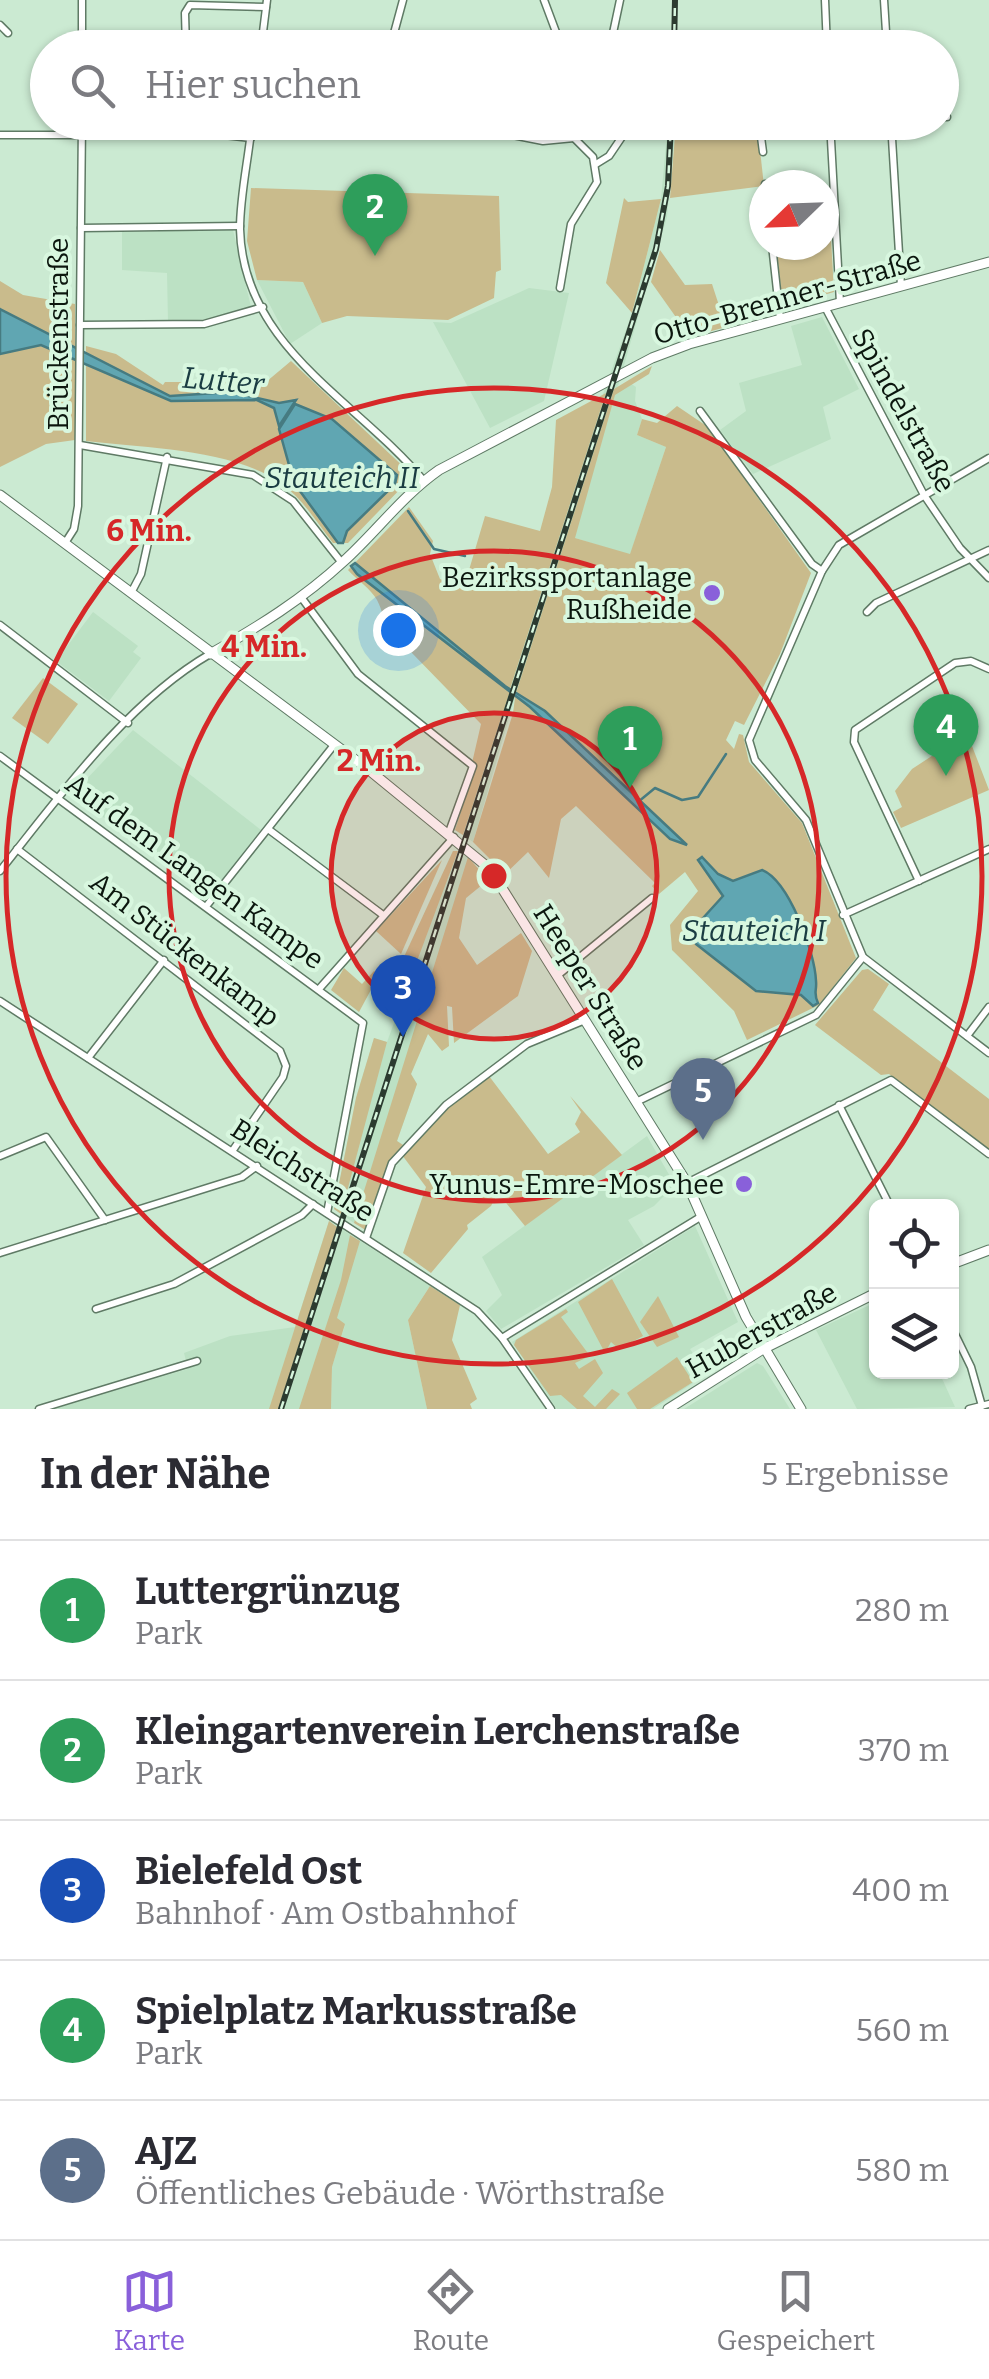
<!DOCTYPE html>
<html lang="de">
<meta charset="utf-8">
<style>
:root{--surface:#fff;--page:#f7f7f7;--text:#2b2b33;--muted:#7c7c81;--line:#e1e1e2;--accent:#8960da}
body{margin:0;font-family:Bitter,serif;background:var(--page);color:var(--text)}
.controls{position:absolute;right:30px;bottom:30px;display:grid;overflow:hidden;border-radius:15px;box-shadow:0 2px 8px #0004}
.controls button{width:90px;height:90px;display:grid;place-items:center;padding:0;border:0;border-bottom:2px solid var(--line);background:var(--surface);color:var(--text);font:50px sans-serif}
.compass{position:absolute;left:749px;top:170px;width:90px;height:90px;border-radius:50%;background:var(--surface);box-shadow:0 2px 8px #0004;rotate:247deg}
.you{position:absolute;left:398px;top:630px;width:35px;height:35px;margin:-25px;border:8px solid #fff;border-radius:50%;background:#1a73e8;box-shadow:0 0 0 15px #1a73e833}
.badge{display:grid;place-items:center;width:65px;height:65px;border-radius:50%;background:var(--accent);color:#fff;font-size:32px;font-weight:700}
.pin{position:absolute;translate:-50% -82px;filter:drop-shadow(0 2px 5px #0008)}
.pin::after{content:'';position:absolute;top:52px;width:35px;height:30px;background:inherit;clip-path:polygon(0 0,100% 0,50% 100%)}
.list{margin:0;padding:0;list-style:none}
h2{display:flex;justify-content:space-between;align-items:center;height:130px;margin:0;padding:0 40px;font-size:42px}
h2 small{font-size:32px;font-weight:400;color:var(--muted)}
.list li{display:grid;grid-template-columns:65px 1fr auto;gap:30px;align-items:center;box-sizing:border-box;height:140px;padding:0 40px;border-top:2px solid var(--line)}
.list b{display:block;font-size:38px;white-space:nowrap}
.list p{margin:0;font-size:32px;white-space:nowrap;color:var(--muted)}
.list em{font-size:32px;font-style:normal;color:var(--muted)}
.icon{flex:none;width:55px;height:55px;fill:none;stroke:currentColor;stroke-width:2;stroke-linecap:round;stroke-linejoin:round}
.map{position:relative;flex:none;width:989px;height:1409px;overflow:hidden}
.search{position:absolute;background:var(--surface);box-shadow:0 2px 8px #0004;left:30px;right:30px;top:30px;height:110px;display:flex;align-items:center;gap:25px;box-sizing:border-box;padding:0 35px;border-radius:55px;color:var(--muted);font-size:38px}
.sheet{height:830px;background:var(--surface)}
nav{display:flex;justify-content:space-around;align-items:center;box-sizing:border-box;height:140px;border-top:2px solid var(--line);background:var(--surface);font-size:28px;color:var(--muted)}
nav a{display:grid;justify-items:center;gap:5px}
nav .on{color:var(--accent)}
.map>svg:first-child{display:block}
</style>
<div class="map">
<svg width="989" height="1409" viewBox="0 0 989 1409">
<rect width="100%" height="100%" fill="#cbead2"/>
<g fill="#bce1c4">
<path d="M 668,123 L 676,123 L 667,217 L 616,393 L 630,383 L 636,387 L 635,401 L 642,419 L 637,435 L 666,447 L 630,555 L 575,538 L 516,694 L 473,842 L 455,830 L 492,705 L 632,313 L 661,199 Z"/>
<path d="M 233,230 L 251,307 L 210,319 L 168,322 L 167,273 L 122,270 L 122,232 Z"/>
<path d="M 257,280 L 303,282 L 322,323 L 290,344 Z"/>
<path d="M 529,288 L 569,293 L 544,401 L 490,428 L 433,322 L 451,323 Z"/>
<path d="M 822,317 L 859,389 L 823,407 L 831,439 L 753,474 L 720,430 L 746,411 L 739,383 L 802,365 L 791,326 Z"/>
<path d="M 93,612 L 138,646 L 133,652 L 141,658 L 109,701 L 56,661 Z"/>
<path d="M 133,730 L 261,830 L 210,895 L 205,895 L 78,798 L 81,785 Z"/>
<path d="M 453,851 L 468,857 L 488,880 L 466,898 L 462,909 L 428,1032 L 411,1074 L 417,1084 L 397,1141 L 403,1145 L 354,1223 L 334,1209 L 356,1098 L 374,1038 L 387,1042 L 401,1004 L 385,998 Z"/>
<path d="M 647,1136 L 675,1185 L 654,1206 L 628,1220 L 644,1245 L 501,1329 L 486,1311 L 502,1295 L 482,1257 Z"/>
<path d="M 329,1221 L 430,1286 L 408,1320 L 427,1409 L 331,1409 L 332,1366 L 345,1325 L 304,1409 L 49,1409 L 188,1369 L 184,1353 L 230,1336 L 295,1327 Z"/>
<path d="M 695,1226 L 738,1322 L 690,1349 L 707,1374 L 653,1409 L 557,1409 L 512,1342 Z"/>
<path d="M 876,1302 L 876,1372 L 939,1372 L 955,1407 L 857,1409 L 816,1330 Z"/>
<path d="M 757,1363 L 763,1366 L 790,1409 L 684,1409 Z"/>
</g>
<g fill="#c9bb8c">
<path d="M 676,123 L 757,123 L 764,186 L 670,198 Z"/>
<path d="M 251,188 L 499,196 L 501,270 L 496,272 L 494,298 L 448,320 L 347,316 L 322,323 L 303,282 L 257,280 L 247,241 Z"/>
<path d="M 624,198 L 628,202 L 661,199 L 632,313 L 606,283 Z"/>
<path d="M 830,220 L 834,292 L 783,307 L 776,245 L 824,245 L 824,221 Z"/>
<path d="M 660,250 L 685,285 L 712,284 L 726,327 L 690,337 L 651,282 Z"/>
<path d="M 0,281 L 23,295 L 75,304 L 75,440 L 46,444 L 0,467 Z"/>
<path d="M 86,346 L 116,354 L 163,385 L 165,382 L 266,382 L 291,361 L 408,471 L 407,482 L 348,543 L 333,543 C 317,523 303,499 282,484 C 235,449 144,448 86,441 Z"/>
<path d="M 652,366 L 649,374 L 615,395 L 575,538 L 630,554 L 666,447 L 637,435 L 642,419 L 657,423 L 677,406 L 708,427 L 811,573 L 780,654 L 744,725 L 735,721 L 726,740 L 734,749 L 739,734 L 743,735 L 749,762 L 802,823 L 856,958 L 819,1005 L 747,1040 L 734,1011 L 672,950 L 670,925 L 698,891 L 685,872 L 659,894 L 652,886 L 655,883 L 576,806 L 561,819 L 549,878 L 528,852 L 505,874 L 473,842 L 513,713 L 515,698 L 509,694 L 463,835 L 455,830 L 476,766 L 472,763 L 481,724 L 411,652 C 380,639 389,623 377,600 C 371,589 356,579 348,570 L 409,507 L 433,541 L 430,554 L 440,579 L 464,587 L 485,516 L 540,531 L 552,487 L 556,420 L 606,393 L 510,689 L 500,684 L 515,696 L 614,389 Z"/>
<path d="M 43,678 L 78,704 L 48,744 L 12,718 Z"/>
<path d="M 967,733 L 989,790 L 901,828 L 893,812 L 902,807 L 895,791 L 912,769 Z"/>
<path d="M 453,851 L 458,851 L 401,1004 L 385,998 Z"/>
<path d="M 468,857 L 488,880 L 466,898 L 459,938 L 477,965 L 521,933 L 532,951 L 518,996 L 454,1043 L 452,1007 L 447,1006 L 449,1046 L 442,1051 L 428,1034 L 411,1074 L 417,1084 L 397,1141 L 403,1145 L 390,1161 L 367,1231 L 354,1223 Z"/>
<path d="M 442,860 L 401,954 L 376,931 Z"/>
<path d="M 344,968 L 362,984 L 374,971 L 379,975 L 359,1012 L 331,990 Z"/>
<path d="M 868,969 L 889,984 L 873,1010 L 989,1099 L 989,1151 L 889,1074 L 881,1075 L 815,1025 L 862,970 Z"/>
<path d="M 374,1038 L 387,1042 L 341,1214 L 334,1209 L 356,1098 Z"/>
<path d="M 489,1076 L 548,1154 L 580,1132 L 575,1124 L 581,1112 L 570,1096 L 622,1155 L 525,1226 L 498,1193 L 491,1206 L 467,1225 L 468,1229 L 431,1273 L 403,1253 L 426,1187 L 402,1155 L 447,1108 Z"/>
<path d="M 329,1221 L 337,1227 L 278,1409 L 269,1409 Z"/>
<path d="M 350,1235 L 360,1241 L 337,1318 L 345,1324 L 332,1367 L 331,1409 L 299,1409 L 341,1280 Z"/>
<path d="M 612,1279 L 643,1336 L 619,1349 L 611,1342 L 605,1353 L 578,1302 Z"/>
<path d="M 430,1286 L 460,1305 L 452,1340 L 477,1399 L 470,1404 L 472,1409 L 427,1409 L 408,1320 Z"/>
<path d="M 658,1296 L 679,1337 L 657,1347 L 640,1322 Z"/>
<path d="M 566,1309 L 568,1312 L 561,1317 L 590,1356 L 575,1363 L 579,1369 L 595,1359 L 603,1373 L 583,1396 L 595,1407 L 612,1389 L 620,1394 L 606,1409 L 577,1409 L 561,1395 L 550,1396 L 514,1345 L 516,1340 Z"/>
<path d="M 677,1357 L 693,1382 L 650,1409 L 637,1409 L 627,1393 Z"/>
</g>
<g fill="#60a6b2" stroke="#467b81" stroke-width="2.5">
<path d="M 0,309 L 170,396 L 231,392 L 279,403 L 296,400 L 279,426 L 274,408 L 257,400 L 171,401 L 41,345 L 0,354 Z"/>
<path d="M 295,404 L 332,419 L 397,475 L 395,484 L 347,531 L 343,543 L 338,543 L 294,483 L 279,429 Z"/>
<path d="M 355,563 L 505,686 L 545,711 L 687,845 L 670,839 L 530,707 L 357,574 L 351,566 Z"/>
<path d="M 702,857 L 718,874 L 733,881 L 762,870 C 789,881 815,952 816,981 C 817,991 813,993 818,1003 L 813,1006 L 801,995 L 756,991 L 696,944 L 693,929 L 723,896 L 698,860 Z"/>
</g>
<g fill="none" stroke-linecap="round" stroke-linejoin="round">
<g stroke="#467b81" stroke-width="2.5">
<path d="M 408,511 L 434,549 L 465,556"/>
<path d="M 638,802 L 655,788 L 682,800 L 698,797 L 726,754"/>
</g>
<g stroke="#5f7a65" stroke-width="9">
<g id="street">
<path d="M 544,0 L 562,48"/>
<path d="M 825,0 L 827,48"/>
<path d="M 884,0 L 887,48"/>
<path d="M 0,25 L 8,33"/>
<path d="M 82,48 L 82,0"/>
<path d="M 186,48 L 185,13 L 190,5 L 266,7"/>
<path d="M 261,48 L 267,0"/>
<path d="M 390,48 L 403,0"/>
<path d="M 591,48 L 613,33 L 620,0"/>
<path d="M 942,117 L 947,117"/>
<path d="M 194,122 L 206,133 L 251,138"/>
<path d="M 252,122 C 249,157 240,194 240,229 C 243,348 358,401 424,481"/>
<path d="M 444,122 L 543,141 L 574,138"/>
<path d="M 759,122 L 763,152"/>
<path d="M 830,122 L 840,303"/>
<path d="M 891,122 L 901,286"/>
<path d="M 0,135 L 82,135"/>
<path d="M 574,138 L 584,122"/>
<path d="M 596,164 L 609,156 L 632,122"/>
<path d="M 765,184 L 766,185"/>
<path d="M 81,228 L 240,226"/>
<path d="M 772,245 L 780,318"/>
<path d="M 560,288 L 571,224 L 597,182 L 593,157 L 574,138"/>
<path d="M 825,307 L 924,495 L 960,548 L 989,578"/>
<path d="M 80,325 L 204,324 L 263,307"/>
<path d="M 700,411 L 812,564 L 822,571"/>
<path d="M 80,445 L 253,475 L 293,501 L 342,563"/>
<path d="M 989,458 L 839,545 L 822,571 L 749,740 L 755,760 L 806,820 L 863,957 L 989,1053"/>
<path d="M 65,543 L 74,529 L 78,506 L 82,122"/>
<path d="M 131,593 L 141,574 L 167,457"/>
<path d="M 301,597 L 358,674 L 473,766 L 449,832"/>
<path d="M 867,612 L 876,603 L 989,550"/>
<path d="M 0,625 L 128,723"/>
<path d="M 0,756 L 363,1023 L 327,1213"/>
<path d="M 268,829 L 383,915"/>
<path d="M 17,849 L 280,1051 L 286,1066 L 283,1077 L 233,1150"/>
<path d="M 0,871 C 59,797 127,702 210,654"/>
<path d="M 919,881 L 854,742 L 855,730 L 955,663 L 971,661 L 989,669"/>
<path d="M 208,904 L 334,745"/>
<path d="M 843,915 L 989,849"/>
<path d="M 558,975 L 652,898"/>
<path d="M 319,989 L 454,837"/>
<path d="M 0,1001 L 477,1311 L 502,1338 L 551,1409"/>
<path d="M 967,1036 L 989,1007"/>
<path d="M 88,1058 L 164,960"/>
<path d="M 636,1102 L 816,1015 L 863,957"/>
<path d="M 839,1105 L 890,1206"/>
<path d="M 0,1156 L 46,1137 L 105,1220"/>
<path d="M 687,1183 L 891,1080 L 989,1154"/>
<path d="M 366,1238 L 392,1163 L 446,1105 L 527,1044 L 585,1020"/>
<path d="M 0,1253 L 242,1177 L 257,1166"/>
<path d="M 96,1309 L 174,1284 L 302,1215 L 313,1204"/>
<path d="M 952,1328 L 971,1367 L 982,1406"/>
<path d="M 502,1338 L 702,1216"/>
<path d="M 39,1409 L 197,1361"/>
<path d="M 969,1409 L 989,1404"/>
</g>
</g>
<g stroke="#5f7a65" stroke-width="11">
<g id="secondary">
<path d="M 0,495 L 369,770 L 490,869 L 687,1183 L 746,1317 L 801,1409"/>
<path d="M 210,654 C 258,627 303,599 344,561 C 377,531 402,496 439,470 L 652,358 L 689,344 L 989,262"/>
<path d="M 952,1264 L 989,1250"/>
<path d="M 668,1409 L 763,1349 L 876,1293"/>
</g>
</g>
<use href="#street" stroke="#fff" stroke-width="6"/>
<use href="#secondary" stroke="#fff" stroke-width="9"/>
<g stroke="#2c3b30" stroke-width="6">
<g id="rail">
<path d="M 674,48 L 675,0"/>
<path d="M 281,1409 L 656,249 L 668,186 L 671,122"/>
</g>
</g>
<use href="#rail" stroke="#d8f7df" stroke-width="2.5" stroke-dasharray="8" stroke-linecap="butt"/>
</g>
<circle cx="494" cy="876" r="163" fill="#d62828" fill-opacity=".12"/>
<g fill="none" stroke="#d62828" stroke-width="5">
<circle cx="494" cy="876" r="163"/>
<circle cx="494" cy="876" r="325"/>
<circle cx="494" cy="876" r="488"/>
</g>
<g fill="#8960da" stroke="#d8f7df" stroke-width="4">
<circle cx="712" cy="593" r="10"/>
<circle cx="744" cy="1184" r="10"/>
</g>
<g text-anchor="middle" stroke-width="8" stroke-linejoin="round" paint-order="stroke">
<g font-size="28" fill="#0b160e" stroke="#d8f7df">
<text transform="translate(787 297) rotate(-16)" y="10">Otto-Brenner-Straße</text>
<text transform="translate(58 334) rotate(-90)" y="10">Brückenstraße</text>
<text transform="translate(904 410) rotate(61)" y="10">Spindelstraße</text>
<text transform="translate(195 871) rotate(36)" y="10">Auf dem Langen Kampe</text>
<text transform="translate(185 949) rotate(38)" y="10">Am Stückenkamp</text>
<text transform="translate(591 987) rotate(58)" y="10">Heeper Straße</text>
<text transform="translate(303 1170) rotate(33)" y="10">Bleichstraße</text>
<text transform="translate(761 1330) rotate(-29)" y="10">Huberstraße</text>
</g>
<g font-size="28" fill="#0b160e" stroke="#d8f7df" text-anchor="end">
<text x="692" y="587">Bezirkssportanlage<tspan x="692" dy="32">Rußheide</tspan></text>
<text x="724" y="1194">Yunus-Emre-Moschee</text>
</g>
<g font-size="30" font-style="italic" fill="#1a3c42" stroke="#d8f7df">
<text transform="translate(223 381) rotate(5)" y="10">Lutter</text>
<text x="342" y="488">Stauteich II</text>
<text x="754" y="941">Stauteich I</text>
</g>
</g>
<circle cx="494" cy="876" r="15" fill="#d62828" stroke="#d8f7df" stroke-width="5"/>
<g font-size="30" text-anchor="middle" font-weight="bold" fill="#d62828" stroke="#d8f7df" stroke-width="8" stroke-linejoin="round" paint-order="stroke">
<text x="149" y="541">6 Min.</text>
<text x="264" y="657">4 Min.</text>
<text x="379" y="771">2 Min.</text>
</g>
</svg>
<div class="controls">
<button><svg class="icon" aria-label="locate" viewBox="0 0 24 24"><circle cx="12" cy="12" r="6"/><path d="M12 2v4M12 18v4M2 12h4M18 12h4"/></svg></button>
<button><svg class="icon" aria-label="layers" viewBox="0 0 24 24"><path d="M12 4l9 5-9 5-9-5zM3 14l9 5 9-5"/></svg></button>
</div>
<svg class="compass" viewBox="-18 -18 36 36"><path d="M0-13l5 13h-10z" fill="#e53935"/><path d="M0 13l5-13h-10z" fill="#7c7c81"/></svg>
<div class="you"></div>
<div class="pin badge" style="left:630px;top:788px;background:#2e9e5b">1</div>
<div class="pin badge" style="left:375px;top:256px;background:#2e9e5b">2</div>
<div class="pin badge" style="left:403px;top:1037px;background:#1a4fb4">3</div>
<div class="pin badge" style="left:946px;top:776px;background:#2e9e5b">4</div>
<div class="pin badge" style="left:703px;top:1140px;background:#5c6f8a">5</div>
<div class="search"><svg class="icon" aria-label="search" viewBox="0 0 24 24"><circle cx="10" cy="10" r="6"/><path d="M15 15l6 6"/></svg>Hier suchen</div>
</div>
<section class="sheet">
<h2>In der Nähe<small>5 Ergebnisse</small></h2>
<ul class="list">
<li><span class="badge" style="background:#2e9e5b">1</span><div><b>Luttergrünzug</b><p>Park</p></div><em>280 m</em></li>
<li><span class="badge" style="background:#2e9e5b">2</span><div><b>Kleingartenverein Lerchenstraße</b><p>Park</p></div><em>370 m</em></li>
<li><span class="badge" style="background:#1a4fb4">3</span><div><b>Bielefeld Ost</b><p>Bahnhof · Am Ostbahnhof</p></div><em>400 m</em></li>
<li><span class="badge" style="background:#2e9e5b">4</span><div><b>Spielplatz Markusstraße</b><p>Park</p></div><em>560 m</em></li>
<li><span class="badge" style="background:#5c6f8a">5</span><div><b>AJZ</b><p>Öffentliches Gebäude · Wörthstraße</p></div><em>580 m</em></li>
</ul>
</section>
<nav>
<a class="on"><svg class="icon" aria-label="map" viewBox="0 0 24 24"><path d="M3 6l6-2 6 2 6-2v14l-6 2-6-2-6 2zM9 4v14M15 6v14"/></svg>Karte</a>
<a><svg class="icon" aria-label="directions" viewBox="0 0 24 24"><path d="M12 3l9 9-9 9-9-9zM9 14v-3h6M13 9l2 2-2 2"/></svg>Route</a>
<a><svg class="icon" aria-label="saved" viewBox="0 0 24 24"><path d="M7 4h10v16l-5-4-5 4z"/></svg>Gespeichert</a>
</nav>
